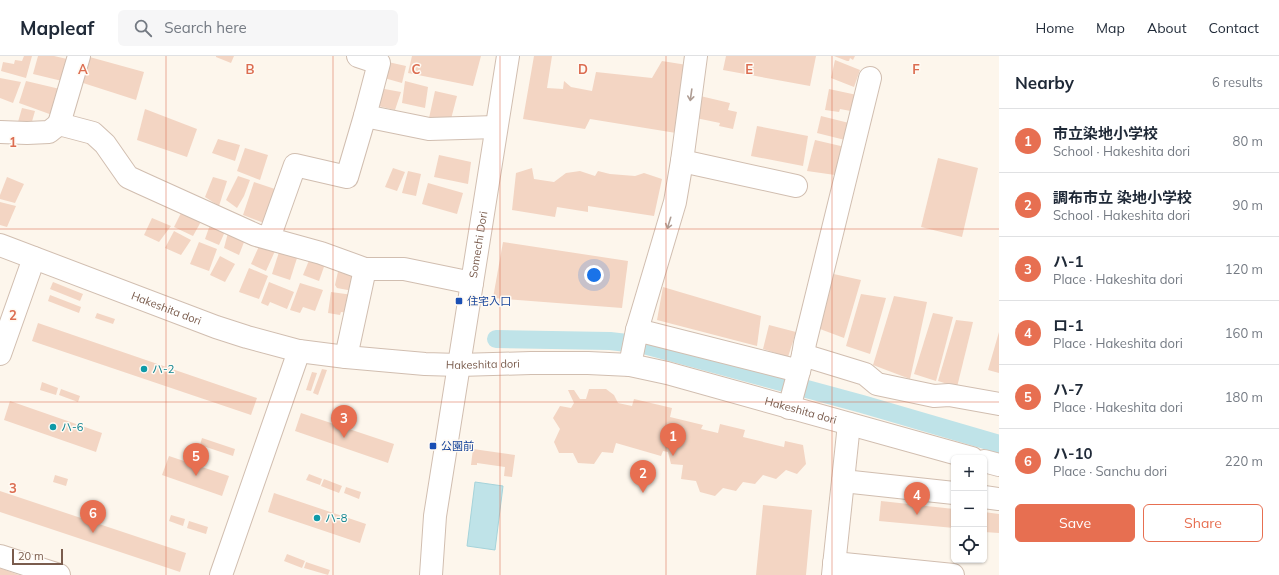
<!DOCTYPE html>
<meta charset="utf-8">
<style>
:root{--surface:#fff;--page:#f6f6f7;--text:#1f2937;--muted:#747a83;--line:#e0e1e3;--accent:#e76f51}
body{margin:0;font-family:Mulish,"Noto Sans JP",sans-serif;background:var(--page);color:var(--text)}
.controls{position:absolute;right:12px;bottom:12px;display:grid;overflow:hidden;border-radius:6px;box-shadow:0 1px 3px #0004}
.controls button{width:36px;height:36px;display:grid;place-items:center;padding:0;border:0;border-bottom:1px solid var(--line);background:var(--surface);color:var(--text);font:20px sans-serif}
.scale{position:absolute;left:12px;bottom:10px;width:51px;box-sizing:border-box;padding-left:4px;border:2px solid #7a5c4d;border-top:0;font-size:11px;line-height:14px;white-space:nowrap;color:#7a5c4d;-webkit-text-stroke:3px #fffaf3;paint-order:stroke}
.you{position:absolute;left:594px;top:219px;width:14px;height:14px;margin:-10px;border:3px solid #fff;border-radius:50%;background:#1a73e8;box-shadow:0 0 0 6px #1a73e833}
.badge{display:grid;place-items:center;width:26px;height:26px;border-radius:50%;background:var(--accent);color:#fff;font-size:13px;font-weight:700}
.pin{position:absolute;translate:-50% -33px;filter:drop-shadow(0 1px 2px #0008)}
.pin::after{content:'';position:absolute;top:21px;width:14px;height:12px;background:inherit;clip-path:polygon(0 0,100% 0,50% 100%)}
.list{margin:0;padding:0;list-style:none}
h2{display:flex;justify-content:space-between;align-items:center;height:52px;margin:0;padding:0 16px;font-size:17px}
h2 small{font-size:13px;font-weight:400;color:var(--muted)}
.list li{display:grid;grid-template-columns:26px 1fr auto;gap:12px;align-items:center;box-sizing:border-box;height:64px;padding:0 16px;border-top:1px solid var(--line)}
.list b{display:block;font-size:15px;white-space:nowrap}
.list p{margin:0;font-size:13px;white-space:nowrap;color:var(--muted)}
.list em{font-size:13px;font-style:normal;color:var(--muted)}
.actions{display:flex;gap:8px;padding:12px 16px}
.actions a{flex:1;padding:9px 0;border:1px solid var(--accent);border-radius:6px;text-align:center;font-size:14px;color:var(--accent)}
.actions .main{background:var(--accent);color:#fff}
.icon{flex:none;width:22px;height:22px;fill:none;stroke:currentColor;stroke-width:2;stroke-linecap:round;stroke-linejoin:round}
.map{position:relative;flex:none;width:999px;height:519px;overflow:hidden}
header{display:flex;align-items:center;gap:24px;box-sizing:border-box;height:56px;padding:0 20px;background:var(--surface);border-bottom:1px solid var(--line)}
header strong{font-size:19px}
nav{display:flex;gap:22px;margin-inline-start:auto;font-size:14px}
.search{width:280px;height:36px;background:var(--page);display:flex;align-items:center;gap:10px;box-sizing:border-box;padding:0 14px;border-radius:6px;color:var(--muted);font-size:15px}
main{display:flex}
aside{flex:1;background:var(--surface)}
.map>svg:first-child{display:block}
</style>
<header>
<strong>Mapleaf</strong>
<div class="search"><svg class="icon" aria-label="search" viewBox="0 0 24 24"><circle cx="10" cy="10" r="6"/><path d="M15 15l6 6"/></svg>Search here</div>
<nav><a>Home</a><a>Map</a><a>About</a><a>Contact</a></nav>
</header>
<main>
<div class="map">
<svg width="999" height="519" viewBox="0 0 999 519">
<rect width="100%" height="100%" fill="#fdf6ec"/>
<path fill="#bfe3e8" stroke="#a5d3da" d="M 475,426 L 503,430 L 495,494 L 467,490 Z"/>
<g fill="none" stroke-linecap="round" stroke-linejoin="round">
<path stroke="#bfe3e8" stroke-width="18" d="M 496,283 L 610,285 L 644,289 L 862,348 L 999,388"/>
</g>
<g fill="#f3d5c3">
<path d="M 24,0 L 32,0 L 26,22 L 1,15 L 3,6 L 14,8 L 15,4 L 22,5 Z"/>
<path d="M 38,0 L 54,0 L 67,3 L 62,25 L 33,18 Z"/>
<path d="M 86,0 L 144,16 L 136,44 L 80,26 Z"/>
<path d="M 216,0 L 234,0 L 231,7 L 216,1 Z"/>
<path d="M 412,0 L 481,0 L 473,30 L 408,17 Z"/>
<path d="M 534,0 L 552,0 L 547,32 L 563,33 L 564,25 L 571,31 L 592,35 L 596,16 L 652,22 L 662,5 L 687,9 L 676,77 L 590,63 L 585,73 L 523,63 Z"/>
<path d="M 726,0 L 816,0 L 810,30 L 723,14 Z"/>
<path d="M 834,0 L 855,0 L 853,4 L 850,2 L 849,5 L 847,5 Z"/>
<path d="M 835,4 L 860,14 L 854,31 L 831,22 Z"/>
<path d="M 388,6 L 406,10 L 402,27 L 384,22 Z"/>
<path d="M 0,22 L 21,26 L 13,47 L 0,42 Z"/>
<path d="M 26,25 L 60,33 L 55,60 L 19,47 Z"/>
<path d="M 405,25 L 428,31 L 425,52 L 402,47 Z"/>
<path d="M 379,32 L 401,36 L 395,54 L 374,49 Z"/>
<path d="M 829,33 L 857,39 L 856,56 L 840,53 L 839,56 L 825,54 Z"/>
<path d="M 435,35 L 457,40 L 450,67 L 429,62 Z"/>
<path d="M 696,39 L 730,47 L 728,54 L 737,56 L 733,73 L 719,70 L 720,67 L 691,61 Z"/>
<path d="M 22,52 L 35,55 L 31,69 L 18,66 Z"/>
<path d="M 145,53 L 197,73 L 187,101 L 137,84 Z"/>
<path d="M 821,60 L 849,67 L 845,84 L 817,77 Z"/>
<path d="M 757,70 L 808,80 L 803,110 L 751,100 Z"/>
<path d="M 218,83 L 240,89 L 235,105 L 212,97 Z"/>
<path d="M 815,84 L 845,91 L 835,119 L 807,115 Z"/>
<path d="M 245,92 L 268,99 L 260,124 L 237,115 Z"/>
<path d="M 439,99 L 471,106 L 468,128 L 434,121 Z"/>
<path d="M 938,102 L 978,112 L 962,181 L 921,171 Z"/>
<path d="M 393,112 L 405,116 L 397,135 L 385,131 Z"/>
<path d="M 532,112 L 534,123 L 554,126 L 566,117 L 580,115 L 595,120 L 598,115 L 610,118 L 635,120 L 644,117 L 662,123 L 654,160 L 588,150 L 588,156 L 557,151 L 555,161 L 512,154 L 516,117 Z"/>
<path d="M 408,115 L 421,118 L 416,140 L 402,137 Z"/>
<path d="M 238,120 L 250,124 L 244,140 L 237,152 L 226,144 Z"/>
<path d="M 7,121 L 24,128 L 15,147 L 0,143 L 0,139 Z"/>
<path d="M 213,121 L 227,125 L 219,150 L 205,141 Z"/>
<path d="M 254,126 L 278,134 L 264,167 L 243,159 Z"/>
<path d="M 428,127 L 463,137 L 457,158 L 422,148 Z"/>
<path d="M 0,146 L 16,150 L 7,171 L 0,169 Z"/>
<path d="M 183,153 L 203,162 L 193,180 L 174,171 Z"/>
<path d="M 152,162 L 171,170 L 159,186 L 144,179 Z"/>
<path d="M 211,166 L 227,171 L 219,189 L 205,183 Z"/>
<path d="M 229,173 L 246,181 L 239,199 L 224,192 Z"/>
<path d="M 174,175 L 191,184 L 181,199 L 165,192 Z"/>
<path d="M 199,186 L 217,193 L 209,215 L 190,208 Z"/>
<path d="M 503,186 L 628,205 L 622,252 L 493,242 Z"/>
<path d="M 260,188 L 275,195 L 266,215 L 251,208 Z"/>
<path d="M 279,196 L 297,202 L 290,224 L 272,218 Z"/>
<path d="M 220,200 L 235,208 L 225,226 L 210,219 Z"/>
<path d="M 310,202 L 325,208 L 319,225 L 303,219 Z"/>
<path d="M 339,211 L 358,214 L 353,235 L 337,232 L 335,229 Z"/>
<path d="M 249,212 L 268,220 L 259,243 L 239,236 Z"/>
<path d="M 829,217 L 861,224 L 844,282 L 812,270 Z"/>
<path d="M 53,226 L 83,238 L 80,245 L 50,233 Z"/>
<path d="M 269,226 L 294,236 L 287,253 L 270,246 L 268,250 L 261,247 Z"/>
<path d="M 300,227 L 323,234 L 315,255 L 303,251 L 300,257 L 290,254 Z"/>
<path d="M 663,231 L 761,260 L 757,290 L 657,264 Z"/>
<path d="M 331,236 L 353,239 L 351,257 L 341,256 L 340,259 L 328,257 Z"/>
<path d="M 861,238 L 886,242 L 870,298 L 846,290 Z"/>
<path d="M 50,239 L 81,251 L 79,257 L 48,245 Z"/>
<path d="M 894,240 L 927,246 L 910,323 L 873,309 Z"/>
<path d="M 97,257 L 115,263 L 113,268 L 95,262 Z"/>
<path d="M 933,257 L 953,261 L 936,325 L 914,318 Z"/>
<path d="M 956,264 L 973,266 L 957,331 L 938,325 Z"/>
<path d="M 38,267 L 257,342 L 251,359 L 32,285 Z"/>
<path d="M 769,269 L 796,276 L 788,301 L 763,293 Z"/>
<path d="M 999,276 L 999,317 L 988,314 Z"/>
<path d="M 322,313 L 327,314 L 318,339 L 313,337 Z"/>
<path d="M 312,316 L 317,317 L 311,335 L 306,334 Z"/>
<path d="M 42,326 L 58,332 L 56,339 L 40,334 Z"/>
<path d="M 61,333 L 80,340 L 78,346 L 59,339 Z"/>
<path d="M 589,333 L 606,333 L 614,339 L 618,347 L 632,350 L 634,343 L 672,352 L 670,361 L 703,369 L 701,373 L 718,377 L 720,368 L 745,374 L 743,381 L 784,391 L 785,385 L 803,389 L 806,408 L 797,418 L 786,414 L 776,423 L 763,419 L 755,428 L 743,426 L 736,435 L 723,432 L 715,440 L 700,436 L 696,425 L 681,423 L 683,409 L 671,408 L 668,396 L 663,395 L 661,400 L 616,387 L 613,397 L 602,396 L 594,408 L 578,407 L 573,397 L 559,397 L 554,386 L 560,373 L 553,362 L 560,350 L 571,352 L 574,347 L 568,334 L 574,334 L 580,343 L 586,343 Z"/>
<path d="M 10,345 L 102,377 L 96,396 L 4,364 Z"/>
<path d="M 301,357 L 394,388 L 388,407 L 295,375 Z"/>
<path d="M 202,382 L 235,393 L 233,400 L 200,389 Z"/>
<path d="M 473,393 L 515,399 L 512,421 L 504,420 L 505,411 L 477,407 L 477,409 L 471,409 Z"/>
<path d="M 169,400 L 229,420 L 222,440 L 162,419 Z"/>
<path d="M 309,418 L 322,423 L 320,429 L 306,424 Z"/>
<path d="M 55,419 L 68,423 L 66,430 L 53,426 Z"/>
<path d="M 324,423 L 342,430 L 339,437 L 321,430 Z"/>
<path d="M 346,431 L 361,436 L 359,443 L 344,437 Z"/>
<path d="M 0,435 L 186,497 L 180,516 L 0,456 Z"/>
<path d="M 274,437 L 366,468 L 360,487 L 268,456 Z"/>
<path d="M 881,445 L 954,453 L 954,472 L 879,465 Z"/>
<path d="M 763,449 L 812,454 L 806,519 L 756,519 Z"/>
<path d="M 984,456 L 999,458 L 999,477 L 984,476 Z"/>
<path d="M 171,459 L 185,463 L 183,470 L 169,465 Z"/>
<path d="M 189,465 L 208,471 L 206,478 L 187,472 Z"/>
<path d="M 287,498 L 305,505 L 302,512 L 284,505 Z"/>
<path d="M 306,506 L 330,514 L 328,519 L 304,512 Z"/>
<path d="M 0,512 L 19,519 L 0,519 Z"/>
</g>
<g fill="none" stroke-linecap="round" stroke-linejoin="round">
<g stroke="#d1beb0" stroke-width="24">
<g id="minor">
<path d="M 365,60 L 429,73 L 496,71"/>
<path d="M 59,68 L 79,0"/>
<path d="M 0,76 L 27,77 L 49,76 L 59,68 L 93,77 L 105,88 L 128,121 L 141,127 L 256,179 L 321,197 L 365,213 L 404,213 L 472,227"/>
<path d="M 682,105 L 796,130"/>
<path d="M 269,182 L 295,109 L 347,121 L 365,60 L 379,7 L 358,0"/>
<path id="s1" d="M 0,189 L 216,271 L 247,281 L 299,295 L 346,301 L 425,308 L 459,309 L 531,307 L 588,307 L 630,309 L 667,317 L 972,402"/>
<path d="M 637,274 L 675,146 L 682,105 L 696,0"/>
<path d="M 0,298 L 34,202"/>
<path d="M 803,299 L 865,318 L 877,328 L 934,340 L 949,339 L 999,348"/>
<path d="M 346,301 L 365,213"/>
<path d="M 630,309 L 637,274 L 799,315 L 789,352"/>
<path d="M 799,315 L 803,299 L 805,287 L 870,22"/>
<path d="M 984,405 L 999,409"/>
<path d="M 843,425 L 954,437"/>
<path d="M 984,441 L 999,443"/>
<path d="M 0,500 L 59,519"/>
<path d="M 834,507 L 953,519"/>
<path d="M 221,519 L 299,295"/>
<path id="s2" d="M 431,519 L 435,460 L 508,0"/>
<path d="M 833,519 L 849,368"/>
</g>
</g>
<use href="#minor" stroke="#fff" stroke-width="22"/>
</g>
<defs><path id="oneway-shaft" d="M-6 0H5M1.5-3L5.5 0L1.5 3" fill="none" stroke-width="1.6" stroke-linecap="round" stroke-linejoin="round"/></defs>
<g stroke="#af9d94">
<use href="#oneway-shaft" transform="translate(691 39) rotate(98)"/>
<use href="#oneway-shaft" transform="translate(669 167) rotate(107)"/>
</g>
<path fill="none" stroke="#dc6d51" stroke-width="1" stroke-opacity="0.55" d="M 166,0 L 166,519M 333,0 L 333,519M 500,0 L 500,519M 666,0 L 666,519M 832,0 L 832,519M 0,173 L 999,173M 0,346 L 999,346"/>
<g fill="#1a4fb4" stroke="#fffaf3" stroke-width="1.5">
<rect x="455" y="241" width="8" height="8" rx="2"/>
<rect x="429" y="386" width="8" height="8" rx="2"/>
</g>
<g fill="#0f9aa8" stroke="#fffaf3" stroke-width="1.5">
<circle cx="144" cy="313" r="4"/>
<circle cx="53" cy="371" r="4"/>
<circle cx="317" cy="462" r="4"/>
</g>
<g text-anchor="middle" stroke-width="3" stroke-linejoin="round" paint-order="stroke">
<g font-size="11" fill="#7a5c4d" stroke="#fffaf3">
<text dy="4" stroke="none"><textPath href="#s2" startOffset="334">Somechi Dori</textPath></text>
<text dy="4" stroke="none"><textPath href="#s1" startOffset="178">Hakeshita dori</textPath></text>
<text dy="4" stroke="none"><textPath href="#s1" startOffset="502">Hakeshita dori</textPath></text>
<text dy="4" stroke="none"><textPath href="#s1" startOffset="826">Hakeshita dori</textPath></text>
</g>
<g font-size="11" fill="#164399" stroke="#fffaf3" text-anchor="start">
<text x="467" y="249">住宅入口</text>
<text x="441" y="394">公園前</text>
</g>
<g font-size="11" fill="#0d838f" stroke="#fffaf3" text-anchor="start">
<text x="152" y="317">ハ-2</text>
<text x="61" y="375">ハ-6</text>
<text x="325" y="466">ハ-8</text>
</g>
</g>
<g font-size="13" text-anchor="middle" font-weight="bold" fill="#dc6d51" stroke="#fffaf3" stroke-width="3" stroke-linejoin="round" paint-order="stroke">
<text x="83" y="18">A</text>
<text x="250" y="18">B</text>
<text x="416" y="18">C</text>
<text x="583" y="18">D</text>
<text x="749" y="18">E</text>
<text x="916" y="18">F</text>
<text x="13" y="91">1</text>
<text x="13" y="264">2</text>
<text x="13" y="437">3</text>
</g>
</svg>
<div class="controls">
<button>+</button>
<button>−</button>
<button><svg class="icon" aria-label="locate" viewBox="0 0 24 24"><circle cx="12" cy="12" r="6"/><path d="M12 2v4M12 18v4M2 12h4M18 12h4"/></svg></button>
</div>
<div class="scale">20 m</div>
<div class="you"></div>
<div class="pin badge" style="left:673px;top:400px">1</div>
<div class="pin badge" style="left:643px;top:437px">2</div>
<div class="pin badge" style="left:344px;top:382px">3</div>
<div class="pin badge" style="left:917px;top:459px">4</div>
<div class="pin badge" style="left:196px;top:420px">5</div>
<div class="pin badge" style="left:93px;top:477px">6</div>
</div>
<aside>
<h2>Nearby<small>6 results</small></h2>
<ul class="list">
<li><span class="badge">1</span><div><b>市立染地小学校</b><p>School · Hakeshita dori</p></div><em>80 m</em></li>
<li><span class="badge">2</span><div><b>調布市立 染地小学校</b><p>School · Hakeshita dori</p></div><em>90 m</em></li>
<li><span class="badge">3</span><div><b>ハ-1</b><p>Place · Hakeshita dori</p></div><em>120 m</em></li>
<li><span class="badge">4</span><div><b>ロ-1</b><p>Place · Hakeshita dori</p></div><em>160 m</em></li>
<li><span class="badge">5</span><div><b>ハ-7</b><p>Place · Hakeshita dori</p></div><em>180 m</em></li>
<li><span class="badge">6</span><div><b>ハ-10</b><p>Place · Sanchu dori</p></div><em>220 m</em></li>
</ul>
<div class="actions"><a class="main">Save</a><a>Share</a></div>
</aside>
</main>
